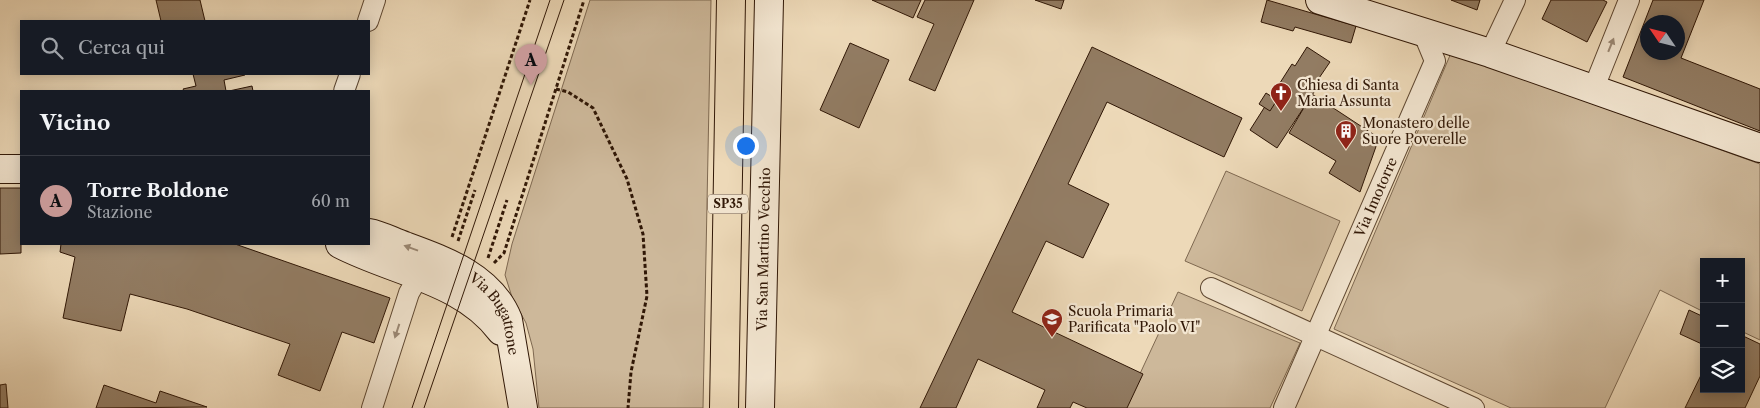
<!DOCTYPE html>
<html lang="it">
<meta charset="utf-8">
<style>
:root{--surface:#171b24;--page:#242831;--text:#f1f3f6;--muted:#9ea1a6;--line:#363941;--accent:#c59692}
body{margin:0;font-family:"Libre Caslon Text",serif;background:var(--page);color:var(--text)}
.controls{position:absolute;right:15px;bottom:15px;display:grid;overflow:hidden;border-radius:0px;box-shadow:0 2px 12px #0003}
.controls button{width:45px;height:45px;display:grid;place-items:center;padding:0;border:0;border-bottom:1px solid var(--line);background:var(--surface);color:var(--text);font:25px sans-serif}
.compass{position:absolute;left:1640px;top:15px;width:45px;height:45px;border-radius:50%;background:var(--surface);box-shadow:0 2px 12px #0003;rotate:305deg}
.you{position:absolute;left:745px;top:145px;width:18px;height:18px;margin:-12px;border:4px solid #fff;border-radius:50%;background:#1a73e8;box-shadow:0 0 0 8px #1a73e833}
.badge{display:grid;place-items:center;width:32px;height:32px;border-radius:50%;background:var(--accent);color:#111;font-size:16px;font-weight:700}
.pin{position:absolute;translate:-50% -41px;filter:drop-shadow(0 1px 2px #0008)}
.pin::after{content:'';position:absolute;top:26px;width:18px;height:15px;background:inherit;clip-path:polygon(0 0,100% 0,50% 100%)}
.list{margin:0;padding:0;list-style:none}
h2{display:flex;justify-content:space-between;align-items:center;height:65px;margin:0;padding:0 20px;font-size:21px}
h2 small{font-size:16px;font-weight:400;color:var(--muted)}
.list li{display:grid;grid-template-columns:32px 1fr auto;gap:15px;align-items:center;box-sizing:border-box;height:90px;padding:0 20px;border-top:1px solid var(--line)}
.list b{display:block;font-size:19px;white-space:nowrap}
.list p{margin:0;font-size:16px;white-space:nowrap;color:var(--muted)}
.list em{font-size:16px;font-style:normal;color:var(--muted)}
.icon{flex:none;width:28px;height:28px;fill:none;stroke:currentColor;stroke-width:2;stroke-linecap:round;stroke-linejoin:round}
.map{position:relative;flex:none;width:1760px;height:408px;overflow:hidden}
.search{position:absolute;background:var(--surface);box-shadow:0 2px 12px #0003;left:20px;top:20px;width:350px;height:55px;display:flex;align-items:center;gap:12px;box-sizing:border-box;padding:0 18px;border-radius:0px;color:var(--muted);font-size:19px}
.panel{position:absolute;background:var(--surface);box-shadow:0 2px 12px #0003;left:20px;top:90px;width:350px;height:155px;border-radius:0px}
.map>svg:first-child{display:block}
</style>
<div class="map">
<svg width="1760" height="408" viewBox="0 0 1760 408">
<rect width="100%" height="100%" fill="#edd9b8"/>
<filter id="stains"><feTurbulence type="fractalNoise" baseFrequency=".004" numOctaves="4"/><feColorMatrix values="0 0 0 0 .2 0 0 0 0 .09 0 0 0 0 .02 0 0 0 .5 -.17"/></filter>
<radialGradient id="worn" r=".72"><stop offset=".6" stop-color="#630" stop-opacity="0"/><stop offset="1" stop-color="#630" stop-opacity=".3"/></radialGradient>
<g fill="#cdb89a" stroke="#7e6850">
<path d="M 590,0 L 711,0 L 703,408 L 539,408 L 533,349 L 526,323 L 512,297 L 505,275 L 512,244 Z"/>
<path d="M 1451,53 L 1760,164 L 1760,340 L 1741,331 L 1741,262 L 1704,262 L 1704,312 L 1660,290 L 1605,408 L 1511,408 L 1334,329 Z"/>
<path d="M 1226,171 L 1340,221 L 1302,311 L 1185,261 Z"/>
<path d="M 1178,292 L 1300,343 L 1270,408 L 1124,408 Z"/>
</g>
<g fill="#927c63" stroke="#301706" fill-rule="evenodd">
<path d="M 156,0 L 200,0 L 205,21 L 161,21 Z"/>
<path d="M 872,0 L 921,0 L 913,18 Z"/>
<path d="M 925,0 L 974,0 L 935,91 L 909,80 L 934,24 L 917,17 Z"/>
<path d="M 1035,0 L 1064,0 L 1061,9 Z"/>
<path d="M 1267,0 L 1356,26 L 1351,43 L 1295,27 L 1293,31 L 1261,22 Z"/>
<path d="M 1451,0 L 1480,0 L 1477,10 Z"/>
<path d="M 1551,0 L 1603,0 L 1607,2 L 1587,42 L 1542,19 Z"/>
<path d="M 1653,0 L 1704,0 L 1681,58 L 1760,89 L 1760,131 L 1623,77 ZM 1648,22 L 1678,22 L 1678,52 L 1648,52 Z"/>
<path d="M 850,43 L 889,60 L 859,128 L 820,110 Z"/>
<path d="M 1092,47 L 1242,118 L 1224,157 L 1107,102 L 1068,184 L 1109,204 L 1083,258 L 1046,241 L 1012,312 L 1143,374 L 1127,408 L 1087,408 L 1073,402 L 1070,408 L 1037,408 L 1045,390 L 978,359 L 956,408 L 920,408 Z"/>
<path d="M 1307,47 L 1330,62 L 1317,81 L 1320,83 L 1277,148 L 1250,130 L 1292,64 L 1295,66 Z"/>
<path d="M 193,74 L 244,74 L 245,75 L 224,80 L 226,91 L 184,91 L 183,89 L 196,86 Z"/>
<path d="M 252,86 L 253,91 L 229,91 Z"/>
<path d="M 1266,93 L 1277,100 L 1270,111 L 1259,104 Z"/>
<path d="M 1312,94 L 1379,138 L 1360,192 L 1329,173 L 1336,161 L 1289,133 Z"/>
<path d="M 0,188 L 21,188 L 21,253 L 0,254 Z"/>
<path d="M 61,244 L 235,244 L 390,298 L 374,343 L 342,332 L 320,391 L 278,375 L 290,344 L 187,309 L 130,294 L 121,331 L 63,318 L 75,257 L 60,252 Z"/>
<path d="M 1689,310 L 1704,317 L 1704,345 L 1680,334 Z"/>
<path d="M 1741,335 L 1760,344 L 1760,376 L 1745,408 L 1685,408 L 1704,369 L 1704,389 L 1741,389 Z"/>
<path d="M 6,384 L 8,408 L 0,408 L 0,385 Z"/>
<path d="M 104,385 L 156,403 L 160,391 L 207,407 L 96,408 Z"/>
</g>
<g fill="none" stroke-linecap="round" stroke-linejoin="round">
<g stroke="#5f4832" stroke-width="22">
<g id="street">
<path d="M 368,21 L 375,0"/>
<path d="M 1490,53 L 1515,0"/>
<path d="M 1593,90 L 1629,0"/>
<path d="M 344,91 L 350,74"/>
<path d="M 1211,288 L 1474,408"/>
<path d="M 372,408 L 409,293 L 423,269 L 427,268"/>
<path id="s1" d="M 1284,408 L 1435,61 L 1423,32"/>
</g>
</g>
<g stroke="#301706" stroke-width="30">
<g id="secondary">
<path d="M 1320,0 L 1490,53 L 1760,148"/>
<path d="M 0,169 L 21,169"/>
<path id="s2" d="M 369,233 C 381,235 393,242 405,246 C 446,261 491,277 508,320 L 523,408"/>
<path d="M 340,244 C 394,272 463,280 501,331"/>
<path id="s3" d="M 760,408 L 769,0"/>
</g>
</g>
<g stroke="#301706" stroke-width="30">
<path id="highway" d="M 724,408 L 731,0"/>
</g>
<g stroke="#301706" stroke-width="3" stroke-dasharray="4 2.5" stroke-linecap="butt">
<path d="M 556,89 L 568,92 L 593,108 L 627,179 L 643,234 L 647,296 L 631,372 L 628,408"/>
<path d="M 452,237 L 530,0"/>
<path d="M 458,241 L 475,190"/>
<path d="M 488,258 L 507,200"/>
<path d="M 494,263 L 504,253 L 584,0"/>
</g>
<use href="#street" stroke="#f3e6d1" stroke-width="20"/>
<use href="#secondary" stroke="#f3e6d1" stroke-width="28"/>
<use href="#highway" stroke="#edd9b8" stroke-width="28"/>
<g stroke="#301706" stroke-width="1">
<path d="M 412,408 L 550,0"/>
<path d="M 424,408 L 564,0"/>
</g>
</g>
<defs><path id="oneway-solid" d="M-6-.8H1V-3.2L6.5 0L1 3.2V.8H-6Z" transform="scale(1.25)"/></defs>
<g fill="#9b8976">
<use href="#oneway-solid" transform="translate(1611 45) rotate(-68)"/>
<use href="#oneway-solid" transform="translate(411 248) rotate(-160)"/>
<use href="#oneway-solid" transform="translate(397 331) rotate(108)"/>
</g>
<defs>
<g id="church-pin" transform="scale(1.125)"><path d="M0 17L-7.5 6A9.5 9.5 0 1 1 7.5 6Z" fill="#8f2418" stroke="#f3e6d1"/><path d="M-1.2-6h2.4v3.5h3.3v2.4h-3.3V6h-2.4V-.1h-3.3v-2.4h3.3Z" fill="#fff"/></g>
<g id="building-pin" transform="scale(1.125)"><path d="M0 17L-7.5 6A9.5 9.5 0 1 1 7.5 6Z" fill="#8f2418" stroke="#f3e6d1"/><path d="M-4-6H4V6H1V3H-1V6H-4ZM-2.5-4.3h1.7v1.8h-1.7ZM.8-4.3h1.7v1.8H.8ZM-2.5-1h1.7V.8h-1.7ZM.8-1h1.7V.8H.8Z" fill="#fff"/></g>
<g id="school-pin" transform="scale(1.125)"><path d="M0 17L-7.5 6A9.5 9.5 0 1 1 7.5 6Z" fill="#8f2418" stroke="#f3e6d1"/><path d="M0-5L7-2L0 1L-7-2ZM-4 1L0 2.5L4 1V4Q0 6-4 4Z" fill="#fff"/></g>
</defs>
<g fill-rule="evenodd">
<use href="#church-pin" x="1281" y="93"/>
<use href="#building-pin" x="1346" y="131"/>
<use href="#school-pin" x="1052" y="319"/>
</g>
<g text-anchor="middle" stroke-width="4.5" stroke-linejoin="round" paint-order="stroke">
<rect fill="#f3e6d1" stroke="#6a5543" stroke-width="1" x="708" y="194.5" width="40" height="19" rx="4"/>
<g font-size="12" font-weight="bold" fill="#301706">
<text x="728" y="208">SP35</text>
</g>
<g font-size="14" fill="#301706" stroke="#f3e6d1" text-anchor="start">
<text x="1297" y="90">Chiesa di Santa<tspan x="1297" dy="16">Maria Assunta</tspan></text>
<text x="1362" y="128">Monastero delle<tspan x="1362" dy="16">Suore Poverelle</tspan></text>
<text x="1068" y="316">Scuola Primaria<tspan x="1068" dy="16">Parificata "Paolo VI"</tspan></text>
</g>
<g font-size="14" fill="#301706" stroke="#f3e6d1">
<text dy="5" stroke="none"><textPath href="#s1" startOffset="230">Via Imotorre</textPath></text>
<text dy="5" stroke="none"><textPath href="#s3" startOffset="159">Via San Martino Vecchio</textPath></text>
<text dy="5" stroke="none"><textPath href="#s2" startOffset="158">Via Bugattone</textPath></text>
</g>
</g>
<rect width="100%" height="100%" filter="url(#stains)"/>
<rect width="100%" height="100%" fill="url(#worn)"/>
</svg>
<div class="controls">
<button>+</button>
<button>−</button>
<button><svg class="icon" aria-label="layers" viewBox="0 0 24 24"><path d="M12 4l9 5-9 5-9-5zM3 14l9 5 9-5"/></svg></button>
</div>
<svg class="compass" viewBox="-18 -18 36 36"><path d="M0-13l5 13h-10z" fill="#e53935"/><path d="M0 13l5-13h-10z" fill="#9ea1a6"/></svg>
<div class="you"></div>
<div class="pin badge" style="left:531px;top:85px">A</div>
<div class="search"><svg class="icon" aria-label="search" viewBox="0 0 24 24"><circle cx="10" cy="10" r="6"/><path d="M15 15l6 6"/></svg>Cerca qui</div>
<section class="panel">
<h2>Vicino<small></small></h2>
<ul class="list">
<li><span class="badge">A</span><div><b>Torre Boldone</b><p>Stazione</p></div><em>60 m</em></li>
</ul>
</section>
</div>
